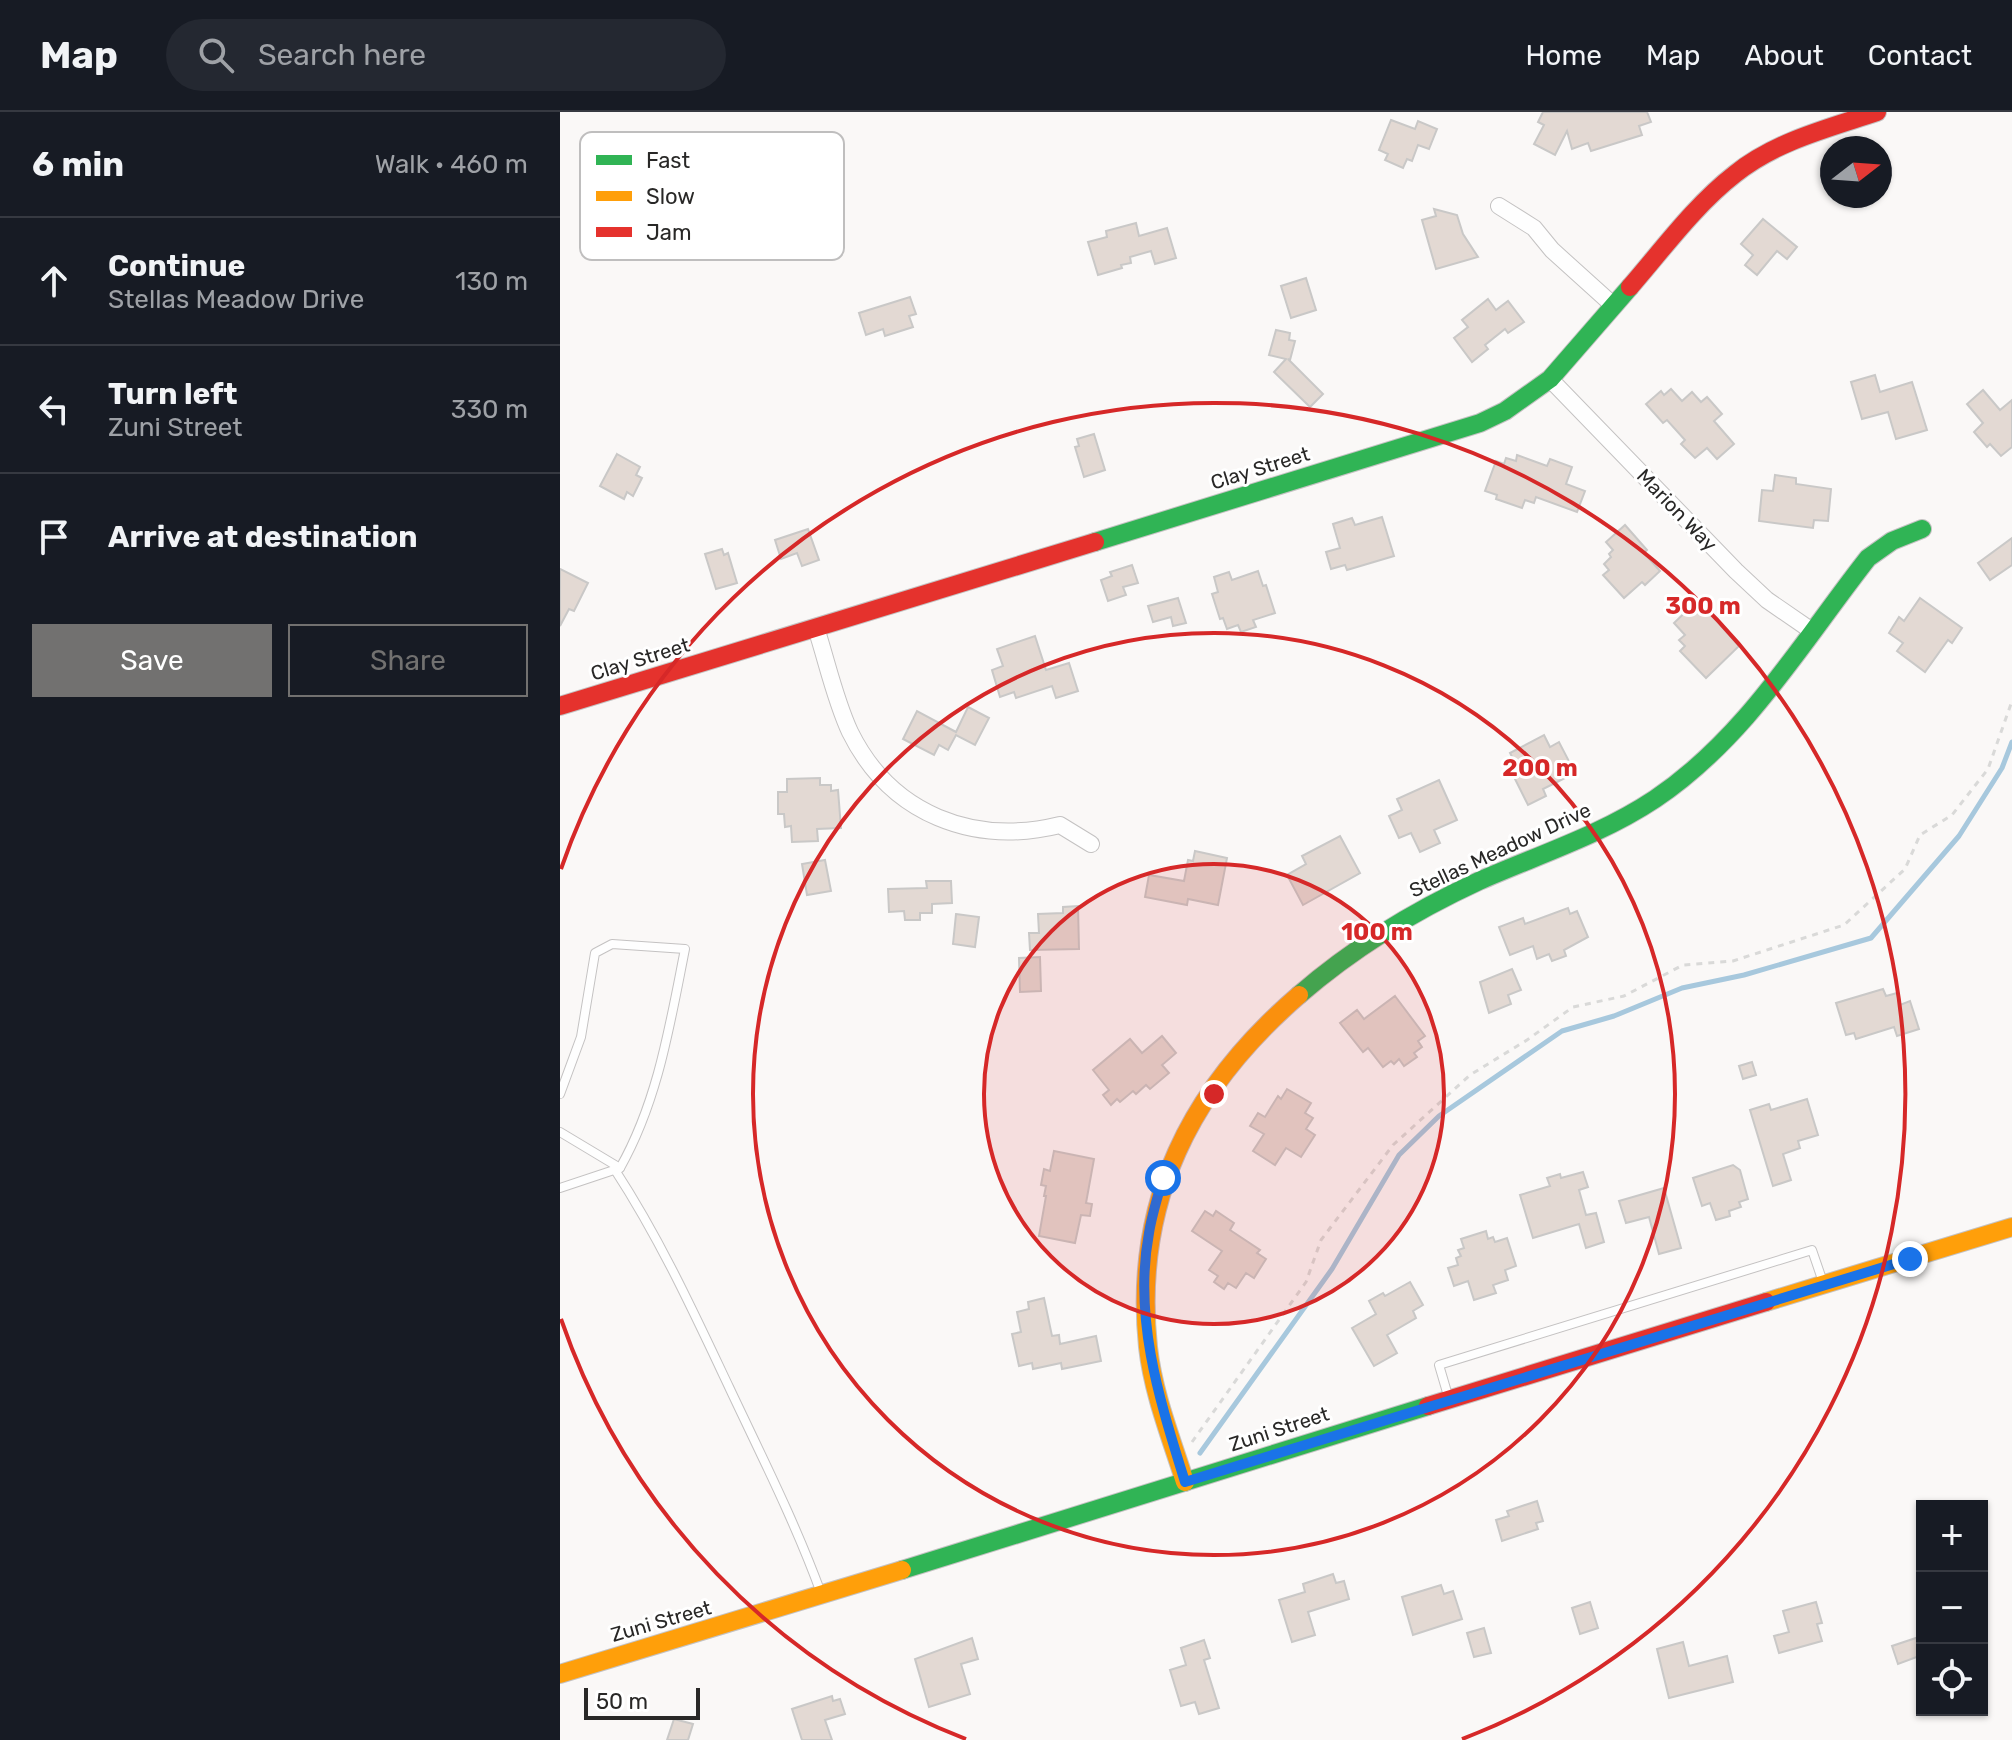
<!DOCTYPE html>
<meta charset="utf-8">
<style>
:root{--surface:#171b24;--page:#242831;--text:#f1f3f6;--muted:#9ea1a6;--line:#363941;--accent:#727170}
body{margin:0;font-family:Rubik,sans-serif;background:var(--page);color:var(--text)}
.controls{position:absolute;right:24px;bottom:24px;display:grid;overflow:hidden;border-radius:0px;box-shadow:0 2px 6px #0004}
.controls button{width:72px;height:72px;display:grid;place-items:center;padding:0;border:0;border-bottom:2px solid var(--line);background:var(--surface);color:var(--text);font:40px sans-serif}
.compass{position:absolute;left:1260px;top:24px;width:72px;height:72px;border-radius:50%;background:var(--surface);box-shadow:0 2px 6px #0004;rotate:73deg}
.scale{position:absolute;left:24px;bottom:20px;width:116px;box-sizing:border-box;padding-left:8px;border:4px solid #292827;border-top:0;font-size:22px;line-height:28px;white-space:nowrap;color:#292827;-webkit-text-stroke:6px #fff;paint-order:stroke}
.stop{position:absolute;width:24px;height:24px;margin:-18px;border:6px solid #1a73e8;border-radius:50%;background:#fff}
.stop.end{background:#1a73e8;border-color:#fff;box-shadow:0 2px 8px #0008}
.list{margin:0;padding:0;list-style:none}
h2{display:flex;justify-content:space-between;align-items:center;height:104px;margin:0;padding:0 32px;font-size:34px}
h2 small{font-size:26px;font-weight:400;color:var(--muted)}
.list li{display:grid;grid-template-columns:52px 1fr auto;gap:24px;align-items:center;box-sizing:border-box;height:128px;padding:0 32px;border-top:2px solid var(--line)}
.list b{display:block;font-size:30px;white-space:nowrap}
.list p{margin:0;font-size:26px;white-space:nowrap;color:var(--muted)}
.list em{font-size:26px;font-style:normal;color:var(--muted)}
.actions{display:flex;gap:16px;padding:24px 32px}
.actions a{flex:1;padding:18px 0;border:2px solid var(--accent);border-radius:0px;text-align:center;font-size:28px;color:var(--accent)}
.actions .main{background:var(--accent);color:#fff}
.icon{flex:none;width:44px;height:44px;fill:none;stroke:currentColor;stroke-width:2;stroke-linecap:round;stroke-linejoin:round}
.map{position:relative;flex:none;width:1452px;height:1628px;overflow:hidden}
header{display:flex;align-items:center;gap:48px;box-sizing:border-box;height:112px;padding:0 40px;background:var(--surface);border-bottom:2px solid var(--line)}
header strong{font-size:38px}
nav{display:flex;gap:44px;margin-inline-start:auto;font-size:28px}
.search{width:560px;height:72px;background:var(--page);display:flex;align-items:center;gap:20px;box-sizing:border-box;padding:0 28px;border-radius:44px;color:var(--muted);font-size:30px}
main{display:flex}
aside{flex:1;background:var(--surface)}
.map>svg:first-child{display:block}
</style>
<header>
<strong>Map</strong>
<div class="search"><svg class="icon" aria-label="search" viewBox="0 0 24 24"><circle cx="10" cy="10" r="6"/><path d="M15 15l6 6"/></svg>Search here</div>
<nav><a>Home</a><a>Map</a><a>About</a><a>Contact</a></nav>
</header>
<main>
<aside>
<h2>6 min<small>Walk · 460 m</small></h2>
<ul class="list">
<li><svg class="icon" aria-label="ahead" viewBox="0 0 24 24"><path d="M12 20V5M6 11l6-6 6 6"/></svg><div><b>Continue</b><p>Stellas Meadow Drive</p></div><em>130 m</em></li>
<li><svg class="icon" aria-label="left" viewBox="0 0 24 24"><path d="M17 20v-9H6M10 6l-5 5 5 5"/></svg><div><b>Turn left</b><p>Zuni Street</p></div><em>330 m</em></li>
<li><svg class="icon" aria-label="arrive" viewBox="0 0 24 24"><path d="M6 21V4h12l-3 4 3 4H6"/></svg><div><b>Arrive at destination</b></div></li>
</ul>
<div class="actions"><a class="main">Save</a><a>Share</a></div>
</aside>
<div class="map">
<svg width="1452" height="1628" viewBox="0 0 1452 1628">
<rect width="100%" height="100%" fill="#faf8f7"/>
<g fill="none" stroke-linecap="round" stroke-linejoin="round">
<path stroke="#a7c8dd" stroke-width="5" d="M 640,1341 L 772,1157 L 839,1043 L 879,1004 L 1002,919 L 1054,904 L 1122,876 L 1184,863 L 1311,826 L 1399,724 L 1442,656 L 1452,630"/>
</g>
<g fill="#e3d9d3" stroke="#c9c8c7" stroke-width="2">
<path d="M 983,0 L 1087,0 L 1091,10 L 1079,14 L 1082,23 L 1031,39 L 1028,31 L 1012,37 L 1007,19 L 995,43 L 974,32 L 984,13 L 978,10 Z"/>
<path d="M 831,8 L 855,17 L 858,9 L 877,17 L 869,37 L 858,33 L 852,49 L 847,47 L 843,56 L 825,48 L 828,42 L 819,38 Z"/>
<path d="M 874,97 L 897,103 L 903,122 L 918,145 L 876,157 L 862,108 L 876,104 Z"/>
<path d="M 1203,107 L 1237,135 L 1227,147 L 1217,139 L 1197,163 L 1185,153 L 1193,143 L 1181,132 Z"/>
<path d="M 576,111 L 579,124 L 607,116 L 616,146 L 595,152 L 591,139 L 570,145 L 571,151 L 561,153 L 562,156 L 538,163 L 528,130 L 547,125 L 546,119 Z"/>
<path d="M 746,166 L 756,198 L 731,206 L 721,174 Z"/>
<path d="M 350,185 L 356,202 L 349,204 L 353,215 L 325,224 L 323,217 L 306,223 L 299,201 Z"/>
<path d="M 928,187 L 936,198 L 948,189 L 964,210 L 948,221 L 945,217 L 925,233 L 928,237 L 912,250 L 894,226 L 908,215 L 902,208 Z"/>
<path d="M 716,218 L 730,221 L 729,228 L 735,229 L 730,248 L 728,247 L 763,282 L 750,295 L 714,260 L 726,247 L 709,243 Z"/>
<path d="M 1315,263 L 1320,280 L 1352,270 L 1367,318 L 1336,327 L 1328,300 L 1302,307 L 1291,270 Z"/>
<path d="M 1111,277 L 1122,289 L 1132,280 L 1141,290 L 1147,285 L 1162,302 L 1154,309 L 1174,332 L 1157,347 L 1147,336 L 1135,346 L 1121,332 L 1125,328 L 1107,308 L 1103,311 L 1086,292 L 1101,279 L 1104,283 Z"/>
<path d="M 1423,278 L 1440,298 L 1452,288 L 1452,335 L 1441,344 L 1430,332 L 1427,335 L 1414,320 L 1423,311 L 1407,292 Z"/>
<path d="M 534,322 L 545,358 L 524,365 L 515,335 L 519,334 L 517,327 Z"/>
<path d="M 57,342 L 80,355 L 76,363 L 82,366 L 73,384 L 67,380 L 64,387 L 40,374 Z"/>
<path d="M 957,343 L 987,354 L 990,347 L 1012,355 L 1006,372 L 1025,379 L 1017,400 L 976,385 L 974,391 L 965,388 L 962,396 L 936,387 L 937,383 L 925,379 L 936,349 L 944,352 L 946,346 L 956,349 Z"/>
<path d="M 1215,363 L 1236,366 L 1236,372 L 1271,377 L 1268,409 L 1254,408 L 1253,416 L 1199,409 L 1202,378 L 1213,379 Z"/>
<path d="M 822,405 L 834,444 L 787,458 L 785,453 L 771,457 L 766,440 L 780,436 L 773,412 L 792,406 L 795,413 Z"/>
<path d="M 1065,413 L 1087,438 L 1084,441 L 1100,459 L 1085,473 L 1082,470 L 1064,486 L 1043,463 L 1049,458 L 1044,452 L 1051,445 L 1049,442 L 1053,438 L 1046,430 Z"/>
<path d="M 248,417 L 259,448 L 242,454 L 237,441 L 221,447 L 215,428 Z"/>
<path d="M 1452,426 L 1452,453 L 1430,468 L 1418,451 Z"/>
<path d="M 162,437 L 164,443 L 168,441 L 177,471 L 156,477 L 145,442 Z"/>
<path d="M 572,453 L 578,471 L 563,475 L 566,483 L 548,489 L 541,468 L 552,464 L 550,460 Z"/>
<path d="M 0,457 L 28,471 L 14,499 L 9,497 L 0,514 Z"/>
<path d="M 698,459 L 703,474 L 706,473 L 715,501 L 693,508 L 696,515 L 681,520 L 678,513 L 667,517 L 663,506 L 660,507 L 652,482 L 658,480 L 654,465 L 669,460 L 672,468 Z"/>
<path d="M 618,486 L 626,511 L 613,514 L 611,505 L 593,510 L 588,494 Z"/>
<path d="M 1360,486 L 1402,516 L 1392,531 L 1388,528 L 1365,560 L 1337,539 L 1343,531 L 1329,521 L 1339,505 L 1344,509 Z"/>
<path d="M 1138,488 L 1179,534 L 1146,566 L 1120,539 L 1125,534 L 1119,528 L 1125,523 L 1114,511 Z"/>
<path d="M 475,524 L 486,558 L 509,551 L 518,579 L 496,586 L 492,574 L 456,586 L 454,580 L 440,585 L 432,558 L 443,554 L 437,537 Z"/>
<path d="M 408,595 L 429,606 L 415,633 L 396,623 L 388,638 L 379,633 L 374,643 L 343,627 L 357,599 L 396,620 Z"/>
<path d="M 984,623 L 990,635 L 999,630 L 1015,661 L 983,677 L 986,684 L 968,693 L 950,657 L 957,654 L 950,641 Z"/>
<path d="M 260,666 L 260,673 L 271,673 L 271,679 L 278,678 L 281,716 L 257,717 L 258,729 L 232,730 L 231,714 L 225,715 L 224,702 L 218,702 L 218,680 L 227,680 L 227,667 Z"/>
<path d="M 879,668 L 897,708 L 874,718 L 880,731 L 860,740 L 851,721 L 839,726 L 829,704 L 842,698 L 837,687 Z"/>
<path d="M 780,724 L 800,761 L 743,793 L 727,763 L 746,752 L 742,744 Z"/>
<path d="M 635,739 L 667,746 L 658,793 L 628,787 L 627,793 L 585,785 L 589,763 L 624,769 L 628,748 L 633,749 Z"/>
<path d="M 265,748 L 271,779 L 247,783 L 242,752 Z"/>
<path d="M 366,769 L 391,769 L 392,791 L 372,792 L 372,801 L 360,801 L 360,808 L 345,808 L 344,799 L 329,800 L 328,777 L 367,776 Z"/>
<path d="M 518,794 L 519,837 L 470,838 L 469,821 L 479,821 L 478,802 L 503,801 L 503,795 Z"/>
<path d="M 1008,796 L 1010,802 L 1017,799 L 1028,825 L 1004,838 L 1006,844 L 992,849 L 989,842 L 977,847 L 973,834 L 950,843 L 939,815 L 963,806 L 965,812 Z"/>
<path d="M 396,802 L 419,805 L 415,835 L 393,832 Z"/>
<path d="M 480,845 L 481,879 L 460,880 L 459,846 Z"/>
<path d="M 952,857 L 961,878 L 948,883 L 951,892 L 929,901 L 920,870 Z"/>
<path d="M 1323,877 L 1326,884 L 1337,881 L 1340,893 L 1350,889 L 1359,917 L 1337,924 L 1334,915 L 1296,927 L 1294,921 L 1286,923 L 1276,891 Z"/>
<path d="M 835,884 L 865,924 L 858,929 L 862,935 L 854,941 L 857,945 L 844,954 L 839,947 L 834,952 L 831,949 L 823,955 L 808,936 L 803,940 L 780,911 L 797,898 L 804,907 Z"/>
<path d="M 602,924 L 616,941 L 602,953 L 609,961 L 590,977 L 586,973 L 576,982 L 573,979 L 560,990 L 557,987 L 551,993 L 543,983 L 549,978 L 533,958 L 570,927 L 582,941 Z"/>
<path d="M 1192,950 L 1196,963 L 1183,967 L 1179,954 Z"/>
<path d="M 727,977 L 751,991 L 745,1001 L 753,1006 L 746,1017 L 755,1023 L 741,1045 L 726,1036 L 715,1053 L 693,1039 L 704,1022 L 690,1014 L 698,1001 L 705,1005 L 718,984 L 721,987 Z"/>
<path d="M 1247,987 L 1258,1023 L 1238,1029 L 1240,1036 L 1223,1042 L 1231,1068 L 1213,1074 L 1190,998 L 1209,992 L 1211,998 Z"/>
<path d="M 494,1039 L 534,1047 L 526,1091 L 532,1092 L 530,1104 L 521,1103 L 515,1131 L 479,1124 L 486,1084 L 484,1084 L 486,1074 L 481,1073 L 484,1057 L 490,1059 Z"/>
<path d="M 1173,1053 L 1180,1058 L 1188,1087 L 1179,1090 L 1181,1095 L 1169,1099 L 1170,1104 L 1156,1108 L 1150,1091 L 1142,1094 L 1133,1066 Z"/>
<path d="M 1023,1060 L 1028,1075 L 1019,1078 L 1026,1103 L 1036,1101 L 1044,1130 L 1026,1136 L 1019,1112 L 973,1126 L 960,1083 L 990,1074 L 987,1066 L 1000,1062 L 1001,1066 Z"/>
<path d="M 1104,1076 L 1121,1136 L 1099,1142 L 1089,1105 L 1066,1111 L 1059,1089 Z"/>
<path d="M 645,1099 L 653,1104 L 656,1099 L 674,1111 L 670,1118 L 700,1138 L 697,1141 L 706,1147 L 694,1166 L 686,1161 L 676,1176 L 668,1171 L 664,1177 L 654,1170 L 658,1164 L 649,1158 L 662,1139 L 632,1119 Z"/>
<path d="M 926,1119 L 928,1127 L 933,1125 L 935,1130 L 947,1126 L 956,1154 L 945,1158 L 948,1168 L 933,1173 L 936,1181 L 914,1188 L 908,1169 L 894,1174 L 888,1156 L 898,1153 L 896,1146 L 901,1144 L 898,1138 L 904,1136 L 901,1127 Z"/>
<path d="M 850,1170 L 863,1193 L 853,1199 L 856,1206 L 827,1223 L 837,1241 L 814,1254 L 792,1216 L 816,1202 L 809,1189 L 823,1181 L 825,1184 Z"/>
<path d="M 484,1186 L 492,1224 L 499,1223 L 500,1232 L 536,1224 L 541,1249 L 502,1257 L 501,1251 L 473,1257 L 472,1251 L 459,1254 L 452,1222 L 461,1220 L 457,1200 L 469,1197 L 468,1190 Z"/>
<path d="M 977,1389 L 983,1409 L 976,1411 L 978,1417 L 942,1429 L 936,1408 L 949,1404 L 947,1399 Z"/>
<path d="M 773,1462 L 776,1471 L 784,1469 L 789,1487 L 748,1500 L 755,1523 L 732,1530 L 719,1488 L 745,1480 L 743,1472 Z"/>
<path d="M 881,1473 L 884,1482 L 893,1479 L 902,1507 L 853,1523 L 842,1485 Z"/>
<path d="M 1030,1490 L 1038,1516 L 1020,1522 L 1012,1496 Z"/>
<path d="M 1256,1490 L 1262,1511 L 1257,1512 L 1262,1529 L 1219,1541 L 1214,1524 L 1229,1520 L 1223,1499 Z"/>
<path d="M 924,1516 L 931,1541 L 914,1545 L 907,1521 Z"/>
<path d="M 1362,1524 L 1362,1543 L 1338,1552 L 1332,1534 Z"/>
<path d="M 412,1526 L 418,1547 L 401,1552 L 410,1582 L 369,1595 L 355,1547 Z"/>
<path d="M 644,1528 L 650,1546 L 644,1548 L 659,1596 L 639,1602 L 635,1590 L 621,1594 L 610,1558 L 626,1553 L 621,1536 Z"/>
<path d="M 1123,1530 L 1129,1554 L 1167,1544 L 1173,1570 L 1109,1586 L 1097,1537 Z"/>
<path d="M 272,1584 L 273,1589 L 280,1587 L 285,1602 L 265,1608 L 272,1628 L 242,1628 L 232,1597 Z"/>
<path d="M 114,1607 L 133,1612 L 128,1628 L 107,1628 Z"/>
</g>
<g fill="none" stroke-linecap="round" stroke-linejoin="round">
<g stroke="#c4c2c2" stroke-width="10">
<g id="lane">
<path d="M 0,982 L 21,925 L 35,841 L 52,832 L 125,837 C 110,912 98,989 60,1056 L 0,1076"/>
<path d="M 0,1020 L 60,1056"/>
<path d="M 55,1058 C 100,1127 134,1201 169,1275 C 201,1343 235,1410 261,1481"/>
<path d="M 889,1287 L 879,1253 L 1252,1138 L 1264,1173"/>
</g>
</g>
<g stroke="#c4c2c2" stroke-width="18">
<g id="street">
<path d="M 939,94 L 974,116 L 992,138 L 1054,194"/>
<path d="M 990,267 L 1176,459 L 1207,488 L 1252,519"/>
<path d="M 256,516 C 267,550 275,588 290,620 C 331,703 414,734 500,713 L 531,732"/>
</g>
</g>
<g stroke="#c4c2c2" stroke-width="20">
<g id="fast">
<path d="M 535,430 L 920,311 L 945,299 L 990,267 L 1070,175"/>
<path d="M 739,883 C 792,837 854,799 919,769 C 978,743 1041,723 1095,687 C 1186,626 1242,530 1308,446 L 1332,429 L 1362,417"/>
<path d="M 342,1458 L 868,1294"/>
</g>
</g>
<g stroke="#c4c2c2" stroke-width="20">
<g id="slow">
<path d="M 1206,1190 L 1452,1115"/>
<path d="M 625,1370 C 611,1326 593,1281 588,1235 C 573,1090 630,977 739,883"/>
<path d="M 0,1562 L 342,1458"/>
</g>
</g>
<g stroke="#c4c2c2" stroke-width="20">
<g id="jam">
<path d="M 1070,175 C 1103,137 1135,93 1175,62 C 1216,29 1269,16 1317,0"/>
<path d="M 0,594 L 535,430"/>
<path d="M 868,1294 L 1206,1190"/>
</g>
</g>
<path stroke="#d9d9d8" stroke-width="3" stroke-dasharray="6 6" stroke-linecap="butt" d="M 632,1330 L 746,1170 L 761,1128 L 833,1033 L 910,963 L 967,928 L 1013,895 L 1064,884 L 1123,853 L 1173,849 L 1284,813 L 1345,757 L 1360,723 L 1392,703 L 1428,657 L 1452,589"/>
<use href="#lane" stroke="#fefefe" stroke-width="8"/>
<use href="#street" stroke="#fefefe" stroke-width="16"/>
<use href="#fast" stroke="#30b455" stroke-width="18"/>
<use href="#slow" stroke="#ff9f0a" stroke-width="18"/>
<use href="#jam" stroke="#e5322d" stroke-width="18"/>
</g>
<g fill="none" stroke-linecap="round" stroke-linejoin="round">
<path stroke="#1a73e8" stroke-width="10" d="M 603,1066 C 598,1084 592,1102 589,1121 C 573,1207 600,1289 625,1370 L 1350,1147"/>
</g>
<circle cx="654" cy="982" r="230" fill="#d62828" fill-opacity=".12"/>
<g fill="none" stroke="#d62828" stroke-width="4">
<circle cx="654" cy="982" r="230"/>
<circle cx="654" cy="982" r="461"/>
<path d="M406 1627A691 691 0 0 1 1 1207M1 757A691 691 0 1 1 902 1627"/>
</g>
<g text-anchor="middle" stroke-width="6" stroke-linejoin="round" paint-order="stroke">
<g font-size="20" fill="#292827" stroke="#fff">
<text transform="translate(700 356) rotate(-17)" y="7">Clay Street</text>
<text transform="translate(1117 398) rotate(46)" y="7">Marion Way</text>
<text transform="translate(80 547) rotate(-17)" y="7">Clay Street</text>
<text transform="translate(940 738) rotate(-25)" y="7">Stellas Meadow Drive</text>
<text transform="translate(719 1317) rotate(-18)" y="7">Zuni Street</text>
<text transform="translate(101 1509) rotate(-16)" y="7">Zuni Street</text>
</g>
</g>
<rect x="20" y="20" width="264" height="128" rx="12" fill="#fff" stroke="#bfbebe" stroke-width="2"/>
<rect x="36" y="43" width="36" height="10" fill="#30b455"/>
<rect x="36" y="79" width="36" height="10" fill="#ff9f0a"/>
<rect x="36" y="115" width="36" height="10" fill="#e5322d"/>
<g font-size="22" fill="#292827">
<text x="86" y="56">Fast</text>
<text x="86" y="92">Slow</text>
<text x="86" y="128">Jam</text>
</g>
<circle cx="654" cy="982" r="12" fill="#d62828" stroke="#fff" stroke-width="4"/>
<g font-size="24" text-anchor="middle" font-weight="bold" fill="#d62828" stroke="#fff" stroke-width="6" stroke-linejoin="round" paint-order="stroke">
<text x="1143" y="502">300 m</text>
<text x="980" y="664">200 m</text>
<text x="817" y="828">100 m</text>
</g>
</svg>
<div class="controls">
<button>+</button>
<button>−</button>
<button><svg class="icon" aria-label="locate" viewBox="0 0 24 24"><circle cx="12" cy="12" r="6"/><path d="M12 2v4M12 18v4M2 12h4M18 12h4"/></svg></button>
</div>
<svg class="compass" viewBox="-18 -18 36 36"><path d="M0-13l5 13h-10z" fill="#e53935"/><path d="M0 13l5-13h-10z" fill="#9ea1a6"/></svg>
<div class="scale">50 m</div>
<div class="stop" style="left:603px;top:1066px"></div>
<div class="stop end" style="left:1350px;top:1147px"></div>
</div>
</main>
